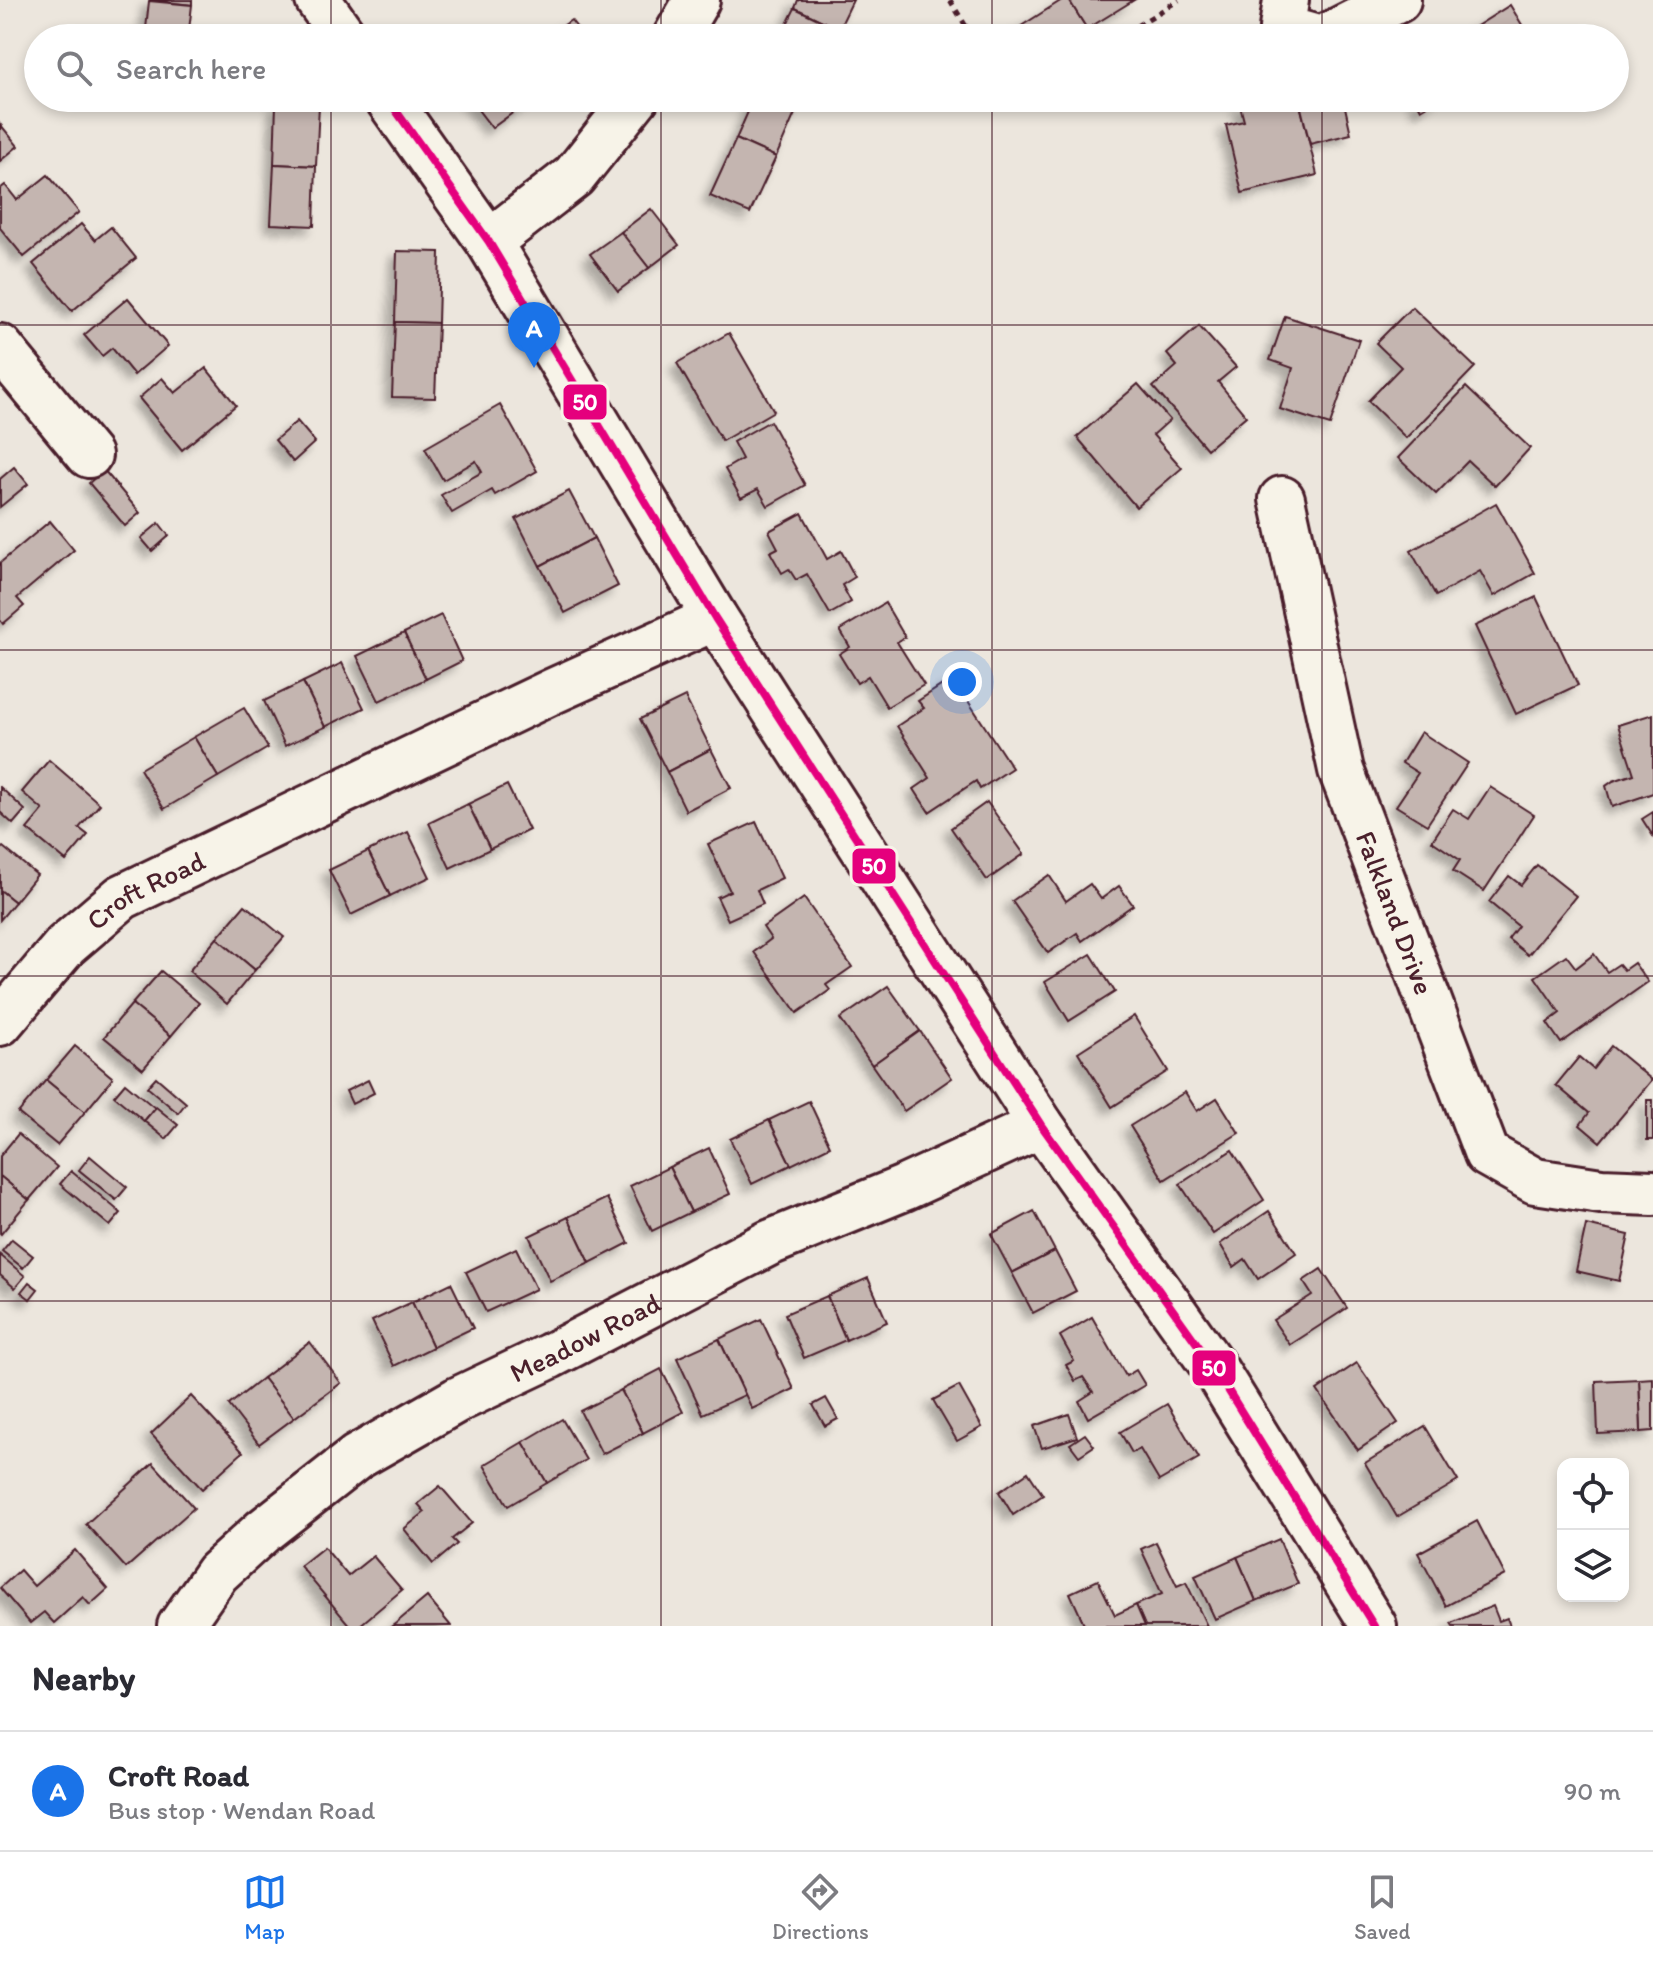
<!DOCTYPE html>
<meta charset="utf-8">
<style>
:root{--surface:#fff;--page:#f7f7f7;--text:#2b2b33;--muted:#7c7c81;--line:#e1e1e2;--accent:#1a73e8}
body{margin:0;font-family:Itim,sans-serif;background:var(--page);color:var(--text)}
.controls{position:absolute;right:24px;bottom:24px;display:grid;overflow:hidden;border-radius:16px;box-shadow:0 4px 12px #0003}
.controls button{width:72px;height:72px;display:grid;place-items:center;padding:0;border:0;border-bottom:2px solid var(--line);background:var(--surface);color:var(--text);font:40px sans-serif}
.you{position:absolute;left:962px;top:682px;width:28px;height:28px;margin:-20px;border:6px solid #fff;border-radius:50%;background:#1a73e8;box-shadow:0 0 0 12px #1a73e833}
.badge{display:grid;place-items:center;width:52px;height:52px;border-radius:50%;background:var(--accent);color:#fff;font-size:26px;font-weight:700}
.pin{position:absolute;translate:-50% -66px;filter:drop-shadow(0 2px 4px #0008)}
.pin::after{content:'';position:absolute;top:42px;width:28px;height:24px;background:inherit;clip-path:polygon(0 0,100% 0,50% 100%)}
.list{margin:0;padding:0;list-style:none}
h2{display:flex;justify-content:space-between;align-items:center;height:104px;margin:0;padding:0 32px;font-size:34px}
h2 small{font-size:26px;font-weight:400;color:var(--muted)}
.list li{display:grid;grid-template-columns:52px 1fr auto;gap:24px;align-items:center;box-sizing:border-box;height:120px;padding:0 32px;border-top:2px solid var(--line)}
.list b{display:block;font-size:30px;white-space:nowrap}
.list p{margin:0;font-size:26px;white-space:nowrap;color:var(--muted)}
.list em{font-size:26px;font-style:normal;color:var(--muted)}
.icon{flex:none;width:44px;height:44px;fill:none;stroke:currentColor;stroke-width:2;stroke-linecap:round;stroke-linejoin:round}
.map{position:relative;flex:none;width:1653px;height:1626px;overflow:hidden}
.search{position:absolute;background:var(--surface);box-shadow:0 4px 12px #0003;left:24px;right:24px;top:24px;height:88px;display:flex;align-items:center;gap:20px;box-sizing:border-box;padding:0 28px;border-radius:44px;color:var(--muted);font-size:30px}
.sheet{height:224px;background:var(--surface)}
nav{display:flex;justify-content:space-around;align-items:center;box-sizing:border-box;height:112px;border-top:2px solid var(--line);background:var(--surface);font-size:22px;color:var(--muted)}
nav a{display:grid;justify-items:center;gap:4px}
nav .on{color:var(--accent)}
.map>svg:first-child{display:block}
</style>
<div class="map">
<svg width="1653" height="1626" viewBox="0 0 1653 1626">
<defs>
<filter id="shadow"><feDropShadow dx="-7" dy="7" stdDeviation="4" flood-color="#0004"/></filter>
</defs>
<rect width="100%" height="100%" fill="#ece6dd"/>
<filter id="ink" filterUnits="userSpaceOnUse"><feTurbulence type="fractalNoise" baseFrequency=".0125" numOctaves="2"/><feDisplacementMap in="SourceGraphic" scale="16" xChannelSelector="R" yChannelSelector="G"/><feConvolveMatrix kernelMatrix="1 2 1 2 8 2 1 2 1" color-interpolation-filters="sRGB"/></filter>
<g filter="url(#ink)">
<g fill="#c4b5b0" stroke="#4a1f2b" stroke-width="2" filter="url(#shadow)">
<path d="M 149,0 L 192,0 L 192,5 Z"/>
<path d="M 798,0 L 853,0 L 839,29 L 795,8 Z"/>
<path d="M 1062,0 L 1069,0 L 1087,29 L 1074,38 L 1020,38 L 1015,30 Z"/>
<path d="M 1069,0 L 1134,0 L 1087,29 Z"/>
<path d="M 149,1 L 192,5 L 188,38 L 145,38 Z"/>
<path d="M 1510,5 L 1530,38 L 1458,38 Z"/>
<path d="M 795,8 L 839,29 L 835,38 L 780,38 Z"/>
<path d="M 571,20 L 585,38 L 546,38 Z"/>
<path d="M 469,98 L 533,98 L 492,128 Z"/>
<path d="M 754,98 L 801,100 L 776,157 L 736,139 Z"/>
<path d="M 1276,98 L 1282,98 L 1283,104 L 1299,100 L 1317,175 L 1242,193 L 1226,125 L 1244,121 L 1240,106 Z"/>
<path d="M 1307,98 L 1343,98 L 1351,134 L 1310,144 L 1299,100 Z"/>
<path d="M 1415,98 L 1439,98 L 1421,109 Z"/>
<path d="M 276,104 L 319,105 L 316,166 L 274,164 Z"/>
<path d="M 0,124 L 18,146 L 0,161 Z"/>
<path d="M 736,139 L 776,157 L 750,213 L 710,196 Z"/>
<path d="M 274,164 L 316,166 L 314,226 L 271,224 Z"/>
<path d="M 48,175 L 79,212 L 24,257 L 0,228 L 0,189 L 5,185 L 17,200 Z"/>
<path d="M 651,209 L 679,245 L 649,268 L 621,232 Z"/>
<path d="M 81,224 L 95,240 L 111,227 L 136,258 L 72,311 L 33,264 Z"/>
<path d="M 621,232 L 649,268 L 618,291 L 590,254 Z"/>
<path d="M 397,251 L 440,252 L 438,323 L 395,322 Z"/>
<path d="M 128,298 L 168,346 L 134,375 L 112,348 L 102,356 L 84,335 Z"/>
<path d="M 1412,307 L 1475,367 L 1406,438 L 1368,401 L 1401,367 L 1376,343 Z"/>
<path d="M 1285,316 L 1359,340 L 1330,425 L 1280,409 L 1293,368 L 1270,360 Z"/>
<path d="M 395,322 L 438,323 L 435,398 L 392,397 Z"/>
<path d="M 1199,326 L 1236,367 L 1218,382 L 1246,416 L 1207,449 L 1153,387 L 1177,366 L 1167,354 Z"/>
<path d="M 729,333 L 774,411 L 722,441 L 677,363 Z"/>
<path d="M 206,368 L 236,405 L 182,450 L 139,398 L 162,378 L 175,393 Z"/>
<path d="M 1138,384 L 1170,420 L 1153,435 L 1182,468 L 1136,507 L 1077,437 Z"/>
<path d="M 1466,387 L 1530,448 L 1495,486 L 1468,461 L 1436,494 L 1398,458 Z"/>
<path d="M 500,405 L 537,471 L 495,495 L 492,490 L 452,513 L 441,495 L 482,472 L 476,461 L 443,480 L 425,448 Z"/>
<path d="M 297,421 L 315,442 L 293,462 L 275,440 Z"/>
<path d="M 770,421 L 805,485 L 768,506 L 758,489 L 741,498 L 725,469 L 742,459 L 733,442 Z"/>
<path d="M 14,467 L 28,484 L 0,507 L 0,479 Z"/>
<path d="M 104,470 L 140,513 L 125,526 L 89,483 Z"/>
<path d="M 569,491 L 594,538 L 540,566 L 516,519 Z"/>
<path d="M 1496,503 L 1535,573 L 1494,596 L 1480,571 L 1436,596 L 1411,551 Z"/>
<path d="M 802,513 L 827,559 L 841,551 L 855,577 L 842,585 L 851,602 L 830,614 L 807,574 L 796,580 L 789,569 L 782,573 L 770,552 L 778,548 L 769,531 Z"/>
<path d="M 50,521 L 74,550 L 17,598 L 24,606 L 3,624 L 0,620 L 0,563 Z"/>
<path d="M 159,523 L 169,536 L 152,551 L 141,538 Z"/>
<path d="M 594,538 L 618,586 L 565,613 L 540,566 Z"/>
<path d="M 1536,597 L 1578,685 L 1516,714 L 1475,626 Z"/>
<path d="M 885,603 L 905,637 L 897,642 L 924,685 L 887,707 L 868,676 L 857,683 L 839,654 L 850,647 L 840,630 Z"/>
<path d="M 441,615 L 462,661 L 426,679 L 404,633 Z"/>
<path d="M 404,633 L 426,679 L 379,701 L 357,656 Z"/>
<path d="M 342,663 L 364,708 L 325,727 L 303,682 Z"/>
<path d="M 953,678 L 1012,768 L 980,789 L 976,781 L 929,812 L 914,789 L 930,778 L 897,726 L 924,708 L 918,701 Z"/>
<path d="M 303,682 L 325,727 L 285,746 L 264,701 Z"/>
<path d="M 685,697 L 711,749 L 667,772 L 640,719 Z"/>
<path d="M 244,708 L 268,748 L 218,777 L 194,737 Z"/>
<path d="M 1653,714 L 1653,793 L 1612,807 L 1606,786 L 1613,781 L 1634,774 L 1618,725 Z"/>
<path d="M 1421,732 L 1468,763 L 1427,825 L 1396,806 L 1418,773 L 1402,763 Z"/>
<path d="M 194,737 L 218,777 L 164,809 L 140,769 Z"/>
<path d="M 711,749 L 731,788 L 686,811 L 667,772 Z"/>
<path d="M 49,760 L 100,804 L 79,828 L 88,835 L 66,861 L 27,829 L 43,810 L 22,792 Z"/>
<path d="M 507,785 L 529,830 L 490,849 L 468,804 Z"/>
<path d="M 0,787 L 25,810 L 13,824 L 0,812 Z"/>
<path d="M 1490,787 L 1534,815 L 1484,891 L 1453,871 L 1460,860 L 1432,841 L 1453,809 L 1469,819 Z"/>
<path d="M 987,802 L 1024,854 L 987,880 L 951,828 Z"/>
<path d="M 468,804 L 490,849 L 450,868 L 429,823 Z"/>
<path d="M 1653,812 L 1653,836 L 1642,819 Z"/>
<path d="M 756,822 L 782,878 L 757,890 L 763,904 L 728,920 L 717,897 L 730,891 L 708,844 Z"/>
<path d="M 408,832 L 430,877 L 390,896 L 368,851 Z"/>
<path d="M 3,847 L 37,875 L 15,902 L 0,890 L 0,850 Z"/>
<path d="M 368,851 L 390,896 L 351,915 L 329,870 Z"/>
<path d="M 1537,865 L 1576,896 L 1528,955 L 1508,939 L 1518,926 L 1489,902 L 1509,876 L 1521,885 Z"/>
<path d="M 1049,875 L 1066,901 L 1090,884 L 1101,899 L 1119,886 L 1133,905 L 1082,941 L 1077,933 L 1048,953 L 1012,901 Z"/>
<path d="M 0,890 L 15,902 L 0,920 Z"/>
<path d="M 804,898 L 852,967 L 826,985 L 830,990 L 797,1013 L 754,952 L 771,939 L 763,927 Z"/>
<path d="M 245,905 L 284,937 L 255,970 L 217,938 Z"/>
<path d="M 217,938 L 255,970 L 227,1004 L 189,971 Z"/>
<path d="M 1091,954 L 1115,992 L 1069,1021 L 1045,982 Z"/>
<path d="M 1594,954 L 1607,972 L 1619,964 L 1624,970 L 1634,963 L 1648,982 L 1561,1043 L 1547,1023 L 1560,1013 L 1535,977 L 1566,955 L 1576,968 Z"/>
<path d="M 161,971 L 199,1003 L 171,1036 L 132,1004 Z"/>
<path d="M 888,986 L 920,1031 L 872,1065 L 840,1019 Z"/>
<path d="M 132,1004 L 171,1036 L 143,1069 L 104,1037 Z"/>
<path d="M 1134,1016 L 1168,1071 L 1112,1107 L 1078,1052 Z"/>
<path d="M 920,1031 L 952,1078 L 904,1111 L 872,1065 Z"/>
<path d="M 75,1046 L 113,1078 L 85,1112 L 46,1080 Z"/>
<path d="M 1611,1046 L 1652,1080 L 1600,1142 L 1580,1125 L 1589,1113 L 1556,1085 L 1579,1057 L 1593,1069 Z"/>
<path d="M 156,1077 L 186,1103 L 178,1113 L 147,1087 Z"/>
<path d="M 46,1080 L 85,1112 L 57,1145 L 18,1113 Z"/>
<path d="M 368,1080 L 374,1093 L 352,1104 L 346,1091 Z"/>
<path d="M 125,1083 L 155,1108 L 144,1121 L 114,1096 Z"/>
<path d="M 1185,1092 L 1197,1111 L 1217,1098 L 1239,1133 L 1164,1180 L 1130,1126 Z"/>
<rect x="1647" y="1100" width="6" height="40"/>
<path d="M 809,1101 L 830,1146 L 791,1165 L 769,1120 Z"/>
<path d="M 156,1107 L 178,1125 L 166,1139 L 144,1121 Z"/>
<path d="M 769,1120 L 791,1165 L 752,1184 L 730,1139 Z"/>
<path d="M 18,1134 L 57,1167 L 29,1200 L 0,1176 L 0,1156 Z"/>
<path d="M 709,1148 L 730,1194 L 691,1212 L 669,1167 Z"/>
<path d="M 1232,1150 L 1264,1200 L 1213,1234 L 1180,1184 Z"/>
<path d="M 90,1156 L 127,1187 L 116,1200 L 79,1170 Z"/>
<path d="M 669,1167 L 691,1212 L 652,1231 L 630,1186 Z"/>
<path d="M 71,1171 L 121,1213 L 110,1226 L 60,1184 Z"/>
<path d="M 0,1176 L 29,1200 L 1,1234 L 0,1233 Z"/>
<path d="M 607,1198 L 629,1243 L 590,1263 L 568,1217 Z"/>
<path d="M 1034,1211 L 1055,1251 L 1012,1273 L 991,1234 Z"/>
<path d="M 1269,1211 L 1296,1253 L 1258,1279 L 1245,1259 L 1234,1267 L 1220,1244 Z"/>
<path d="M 568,1217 L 590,1263 L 550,1281 L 529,1236 Z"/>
<path d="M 1586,1225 L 1629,1235 L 1619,1281 L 1576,1271 Z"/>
<path d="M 12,1239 L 33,1256 L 23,1268 L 2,1251 Z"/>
<path d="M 516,1248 L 536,1289 L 486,1312 L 466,1272 Z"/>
<path d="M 1055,1251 L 1076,1291 L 1033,1313 L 1012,1273 Z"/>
<path d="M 0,1255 L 25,1276 L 15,1288 L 0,1275 Z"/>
<path d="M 1321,1269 L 1347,1308 L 1290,1345 L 1273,1320 L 1312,1295 L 1303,1281 Z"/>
<path d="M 868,1278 L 887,1322 L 846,1340 L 827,1296 Z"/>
<path d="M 29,1282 L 38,1289 L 30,1299 L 21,1292 Z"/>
<path d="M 451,1283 L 473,1328 L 433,1347 L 412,1302 Z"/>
<path d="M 827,1296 L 846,1340 L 804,1358 L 785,1314 Z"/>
<path d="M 412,1302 L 433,1347 L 394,1366 L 372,1321 Z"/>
<path d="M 1092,1317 L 1126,1376 L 1136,1370 L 1145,1385 L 1088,1418 L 1079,1401 L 1093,1392 L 1083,1377 L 1075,1381 L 1066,1365 L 1074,1361 L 1060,1336 Z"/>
<path d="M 761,1319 L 794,1389 L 752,1409 L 719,1339 Z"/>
<path d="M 719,1339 L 745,1395 L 703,1414 L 677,1358 Z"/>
<path d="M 310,1342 L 341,1383 L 294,1418 L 263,1378 Z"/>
<path d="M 1357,1363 L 1398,1423 L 1358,1450 L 1317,1390 Z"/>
<path d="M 661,1369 L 683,1412 L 643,1433 L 621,1390 Z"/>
<path d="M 263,1378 L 294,1418 L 259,1444 L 229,1405 Z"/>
<path d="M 1653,1378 L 1653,1431 L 1641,1432 L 1639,1379 Z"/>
<path d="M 1639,1379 L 1641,1432 L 1598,1434 L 1596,1381 Z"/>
<path d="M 959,1386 L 982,1427 L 957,1441 L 933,1400 Z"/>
<path d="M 621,1390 L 643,1433 L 602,1454 L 580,1411 Z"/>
<path d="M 191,1396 L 243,1452 L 202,1489 L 151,1434 Z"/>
<path d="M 826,1398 L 838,1419 L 825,1426 L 813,1405 Z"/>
<path d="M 1167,1404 L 1199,1458 L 1159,1481 L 1140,1449 L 1132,1453 L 1120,1432 Z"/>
<path d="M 1069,1414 L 1077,1437 L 1042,1448 L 1034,1426 Z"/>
<path d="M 562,1419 L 586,1460 L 547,1483 L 523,1442 Z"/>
<path d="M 1425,1426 L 1458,1481 L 1397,1517 L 1365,1463 Z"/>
<path d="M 1085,1434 L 1094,1446 L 1079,1456 L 1070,1444 Z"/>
<path d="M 523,1442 L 547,1483 L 508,1506 L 484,1465 Z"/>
<path d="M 153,1463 L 194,1508 L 126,1568 L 86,1524 Z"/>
<path d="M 1028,1472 L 1043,1495 L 1013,1515 L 999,1492 Z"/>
<path d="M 440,1486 L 472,1523 L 452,1539 L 457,1544 L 433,1564 L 404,1529 L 425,1512 L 418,1504 Z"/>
<path d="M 1477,1521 L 1505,1575 L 1446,1606 L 1418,1553 Z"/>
<path d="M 1279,1539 L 1298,1584 L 1256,1601 L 1237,1557 Z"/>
<path d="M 1156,1542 L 1177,1586 L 1186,1582 L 1207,1626 L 1145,1626 L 1136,1605 L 1162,1594 L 1141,1549 Z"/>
<path d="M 324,1547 L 348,1576 L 373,1556 L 402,1590 L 359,1626 L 350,1626 L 300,1566 Z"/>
<path d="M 75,1550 L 108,1589 L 90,1605 L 83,1597 L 54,1623 L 44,1612 L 30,1623 L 0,1588 L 20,1570 L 34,1586 Z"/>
<path d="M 1237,1557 L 1256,1601 L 1215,1619 L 1195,1576 Z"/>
<path d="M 1098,1580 L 1115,1615 L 1136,1605 L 1145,1626 L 1085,1626 L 1070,1593 Z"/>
<path d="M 427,1597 L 451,1626 L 392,1626 L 396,1623 Z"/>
<path d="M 1493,1606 L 1499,1621 L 1507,1618 L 1510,1626 L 1453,1626 L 1451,1623 Z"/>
</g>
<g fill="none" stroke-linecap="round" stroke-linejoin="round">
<g stroke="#4a1f2b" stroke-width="50">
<g id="minor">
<path d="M 318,0 L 345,38"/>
<path d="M 1286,0 L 1282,28 L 1317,38"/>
<path d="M 675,38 L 697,0"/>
<path d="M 1323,38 L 1398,0"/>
<path d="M 387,98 L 489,242 L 715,618 L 1041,1125 L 1215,1369 L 1374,1626"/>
<path d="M 489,242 L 574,176 L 636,98"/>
<path d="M 0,347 L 89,455"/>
<path id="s1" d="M 1282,499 L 1341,770 L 1487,1154 L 1535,1181 L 1601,1191 L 1653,1193"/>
<path id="s2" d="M 0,1023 L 66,945 L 122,897 L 553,691 L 715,618"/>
<path id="s3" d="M 180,1626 L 217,1573 L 263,1531 L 357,1457 L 457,1400 L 550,1356 L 769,1243 L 904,1188 L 1041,1125"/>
</g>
</g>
<g stroke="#4a1f2b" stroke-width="5" stroke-dasharray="6 6" stroke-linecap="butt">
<path d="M 950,0 L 973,38"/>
<path d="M 1117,38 L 1179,0"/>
<path d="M 1008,98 L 1011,104 L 1021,98"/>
</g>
<use href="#minor" stroke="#f7f3e8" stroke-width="44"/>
<g stroke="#f7f3e8" stroke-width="14">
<path id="bus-1" d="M 387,98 L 489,242 L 715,618 L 1041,1125 L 1215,1369 L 1374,1626"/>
</g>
<use href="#bus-1" stroke="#e5007d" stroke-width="8"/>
</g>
</g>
<path fill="none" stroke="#4a1f2b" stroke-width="2" stroke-opacity="0.55" d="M 331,0 L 331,38M 661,0 L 661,38M 992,0 L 992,38M 1322,0 L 1322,38M 331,98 L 331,1626M 661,98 L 661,1626M 992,98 L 992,1626M 1322,98 L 1322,1626M 0,325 L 1653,325M 0,650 L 1653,650M 0,976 L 1653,976M 0,1301 L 1653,1301"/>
<g text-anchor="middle" stroke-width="6" stroke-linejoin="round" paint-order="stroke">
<g font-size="28" fill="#4a1f2b" stroke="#f7f3e8">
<text dy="10" stroke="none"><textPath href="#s2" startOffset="200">Croft Road</textPath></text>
<text dy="10" stroke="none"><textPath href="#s1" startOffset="430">Falkland Drive</textPath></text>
<text dy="10" stroke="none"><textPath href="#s3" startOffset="504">Meadow Road</textPath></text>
</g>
</g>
<g stroke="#f7f3e8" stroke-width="3">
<rect x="562" y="383" width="46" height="38" rx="8" fill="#e5007d"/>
<rect x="851" y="847" width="46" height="38" rx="8" fill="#e5007d"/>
<rect x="1191" y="1349" width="46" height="38" rx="8" fill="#e5007d"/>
</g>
<g font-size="22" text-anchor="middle" font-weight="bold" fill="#fff">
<text x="585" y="410">50</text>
<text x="874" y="874">50</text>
<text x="1214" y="1376">50</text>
</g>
</svg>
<div class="controls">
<button><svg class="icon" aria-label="locate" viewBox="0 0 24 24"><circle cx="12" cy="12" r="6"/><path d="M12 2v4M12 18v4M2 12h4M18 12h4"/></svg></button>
<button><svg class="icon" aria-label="layers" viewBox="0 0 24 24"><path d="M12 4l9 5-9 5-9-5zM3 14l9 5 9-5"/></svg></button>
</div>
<div class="you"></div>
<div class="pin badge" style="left:534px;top:368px">A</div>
<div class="search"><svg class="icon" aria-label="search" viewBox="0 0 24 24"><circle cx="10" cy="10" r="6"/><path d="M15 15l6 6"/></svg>Search here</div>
</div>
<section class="sheet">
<h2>Nearby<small></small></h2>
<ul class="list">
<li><span class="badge">A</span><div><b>Croft Road</b><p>Bus stop · Wendan Road</p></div><em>90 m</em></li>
</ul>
</section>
<nav>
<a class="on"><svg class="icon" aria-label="map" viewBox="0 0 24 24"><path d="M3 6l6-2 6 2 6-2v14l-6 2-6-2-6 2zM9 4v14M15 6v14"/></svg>Map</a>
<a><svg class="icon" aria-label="directions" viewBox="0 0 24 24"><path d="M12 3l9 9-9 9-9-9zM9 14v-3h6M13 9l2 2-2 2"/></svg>Directions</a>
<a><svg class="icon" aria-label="saved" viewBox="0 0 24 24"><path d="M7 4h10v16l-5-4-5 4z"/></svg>Saved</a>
</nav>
